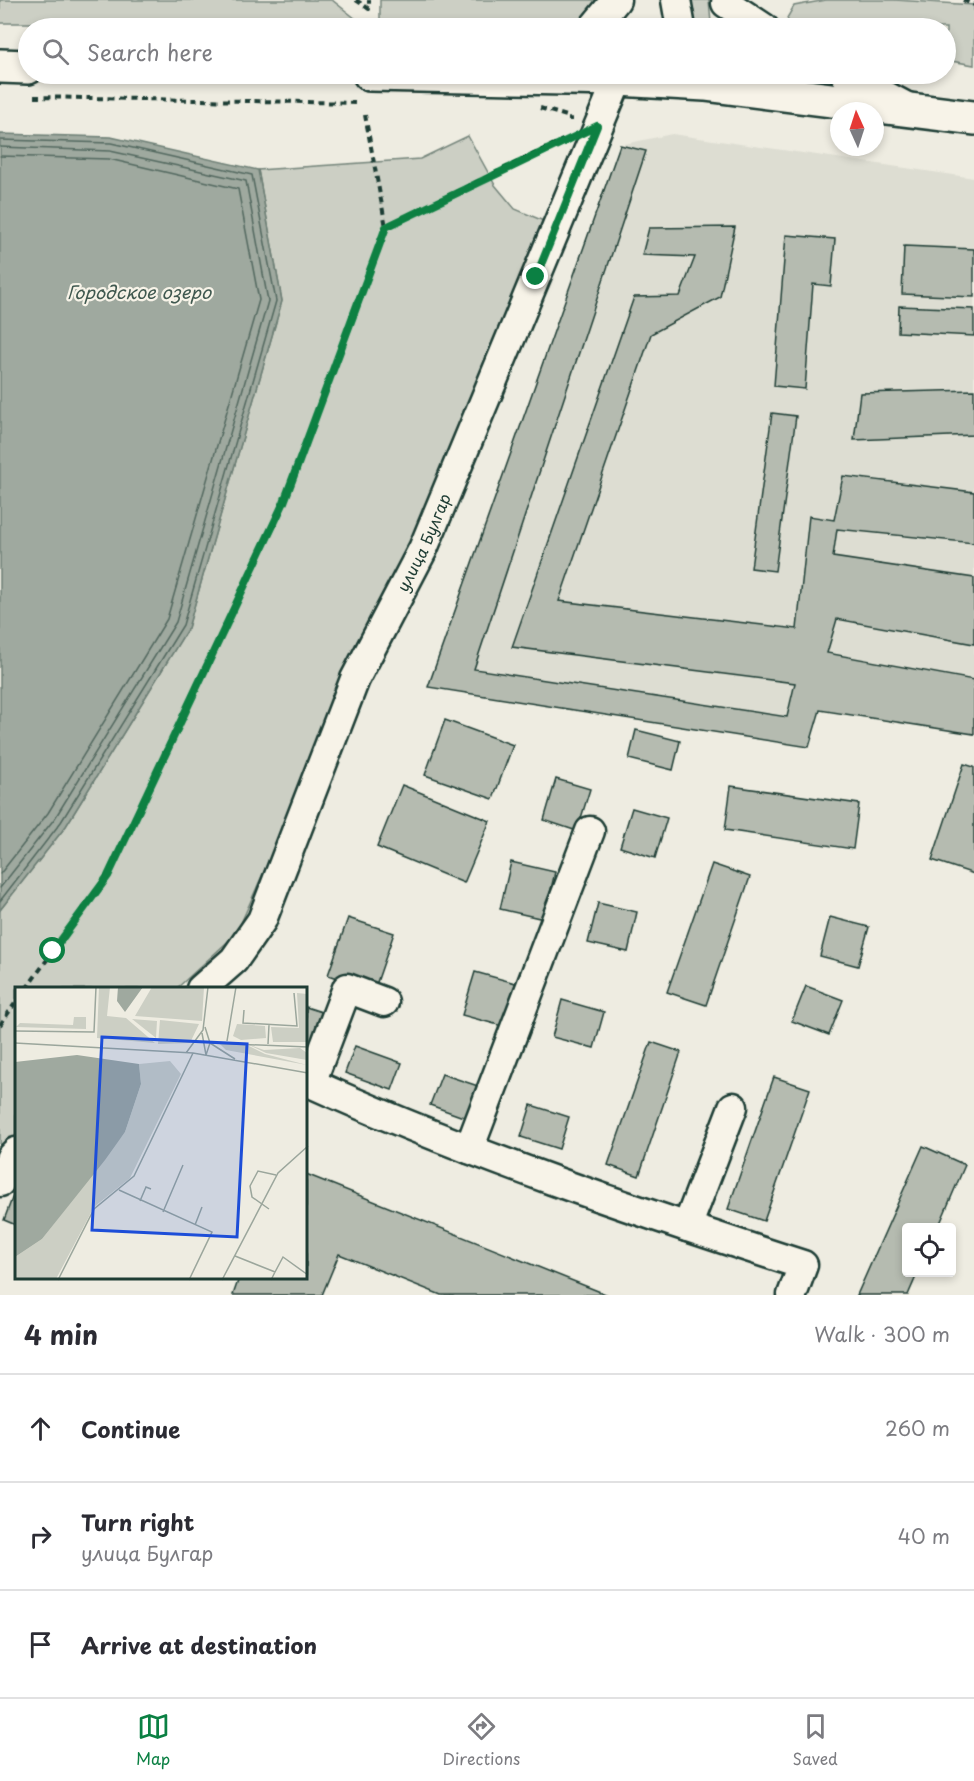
<!DOCTYPE html>
<meta charset="utf-8">
<style>
:root{--surface:#fff;--page:#f7f7f7;--text:#2b2b33;--muted:#7c7c81;--line:#e1e1e2;--accent:#0b8043}
body{margin:0;font-family:"Playpen Sans",sans-serif;background:var(--page);color:var(--text)}
.controls{position:absolute;right:18px;bottom:18px;display:grid;overflow:hidden;border-radius:6px;box-shadow:0 3px 9px #0003}
.controls button{width:54px;height:54px;display:grid;place-items:center;padding:0;border:0;border-bottom:2px solid var(--line);background:var(--surface);color:var(--text);font:30px sans-serif}
.compass{position:absolute;left:830px;top:102px;width:54px;height:54px;border-radius:50%;background:var(--surface);box-shadow:0 3px 9px #0003;rotate:357deg}
.stop{position:absolute;width:18px;height:18px;margin:-14px;border:4px solid #0b8043;border-radius:50%;background:#fff}
.stop.end{background:#0b8043;border-color:#fff;box-shadow:0 2px 6px #0008}
.list{margin:0;padding:0;list-style:none}
h2{display:flex;justify-content:space-between;align-items:center;height:78px;margin:0;padding:0 24px;font-size:26px}
h2 small{font-size:20px;font-weight:400;color:var(--muted)}
.list li{display:grid;grid-template-columns:39px 1fr auto;gap:18px;align-items:center;box-sizing:border-box;height:108px;padding:0 24px;border-top:2px solid var(--line)}
.list b{display:block;font-size:22px;white-space:nowrap}
.list p{margin:0;font-size:20px;white-space:nowrap;color:var(--muted)}
.list em{font-size:20px;font-style:normal;color:var(--muted)}
.icon{flex:none;width:33px;height:33px;fill:none;stroke:currentColor;stroke-width:2;stroke-linecap:round;stroke-linejoin:round}
.map{position:relative;flex:none;width:974px;height:1295px;overflow:hidden}
.search{position:absolute;background:var(--surface);box-shadow:0 3px 9px #0003;left:18px;right:18px;top:18px;height:66px;display:flex;align-items:center;gap:15px;box-sizing:border-box;padding:0 21px;border-radius:33px;color:var(--muted);font-size:22px}
.sheet{height:402px;background:var(--surface)}
nav{display:flex;justify-content:space-around;align-items:center;box-sizing:border-box;height:84px;border-top:2px solid var(--line);background:var(--surface);font-size:16px;color:var(--muted)}
nav a{display:grid;justify-items:center;gap:3px}
nav .on{color:var(--accent)}
.map>svg:first-child{display:block}
</style>
<div class="map">
<svg width="974" height="1295" viewBox="0 0 974 1295">
<rect width="100%" height="100%" fill="#eeece1"/>
<filter id="ink" filterUnits="userSpaceOnUse"><feTurbulence type="fractalNoise" baseFrequency=".0167" numOctaves="2"/><feDisplacementMap in="SourceGraphic" scale="12" xChannelSelector="R" yChannelSelector="G"/><feConvolveMatrix kernelMatrix="1 2 1 2 8 2 1 2 1" color-interpolation-filters="sRGB"/></filter>
<g filter="url(#ink)">
<path fill="#ddddd2" d="M 672,134 L 974,178 L 974,734 L 821,710 L 809,747 L 428,687 L 620,145 Z"/>
<g fill="#cccfc4" stroke="#76867c" stroke-width="1.5">
<path d="M 0,0 L 332,0 L 361,23 L 0,23 Z"/>
<path d="M 380,0 L 603,0 L 595,13 L 562,28 L 380,28 Z"/>
<path d="M 685,0 L 709,0 L 711,23 L 689,22 Z"/>
<path d="M 826,0 L 895,0 L 974,5 L 974,65 L 946,60 L 946,28 L 791,28 L 787,18 L 794,6 Z"/>
<path d="M 468,136 L 495,185 L 515,209 L 546,222 L 431,516 L 344,693 L 236,934 L 176,989 L 16,989 L 16,1135 L 8,1143 L 0,1161 L 0,910 L 66,826 L 188,628 L 282,301 L 258,170 L 420,159 Z"/>
</g>
<path fill="#9fa99f" stroke="#6c7e74" stroke-width="1.5" d="M 0,134 L 111,137 L 258,170 L 282,301 L 188,628 L 66,826 L 0,910 Z"/>
<g fill="none" stroke-linecap="round" stroke-linejoin="round">
<g stroke="#52685f" stroke-width="1.5">
<path d="M 0,140 L 111,143 L 252,175 L 276,301 L 183,625 L 61,822 L 0,901"/>
<path d="M 0,147 L 110,151 L 246,181 L 268,301 L 176,622 L 55,818 L 0,888"/>
<path d="M 0,156 L 109,159 L 238,189 L 259,300 L 167,619 L 48,813 L 0,874"/>
</g>
</g>
<g fill="#b5bbb0" stroke="#1f3d34" stroke-width="1.5">
<path d="M 620,145 L 646,151 L 474,669 L 787,717 L 795,683 L 512,647 L 634,297 L 680,296 L 695,257 L 642,255 L 649,228 L 735,227 L 720,297 L 651,334 L 559,601 L 797,629 L 809,516 L 834,520 L 843,476 L 974,492 L 974,543 L 837,529 L 833,557 L 974,578 L 974,644 L 837,619 L 827,653 L 974,680 L 974,734 L 820,710 L 809,747 L 428,687 Z"/>
<path d="M 786,235 L 835,239 L 831,286 L 813,284 L 805,389 L 774,386 Z"/>
<path d="M 904,246 L 974,249 L 974,297 L 902,294 Z"/>
<path d="M 899,306 L 974,309 L 974,336 L 898,332 Z"/>
<path d="M 974,390 L 974,435 L 854,440 L 860,393 Z"/>
<path d="M 772,413 L 796,416 L 775,571 L 751,568 Z"/>
<path d="M 445,720 L 513,745 L 493,799 L 425,775 Z"/>
<path d="M 636,730 L 680,741 L 673,770 L 629,759 Z"/>
<path d="M 964,764 L 974,767 L 974,874 L 932,860 Z"/>
<path d="M 556,779 L 590,789 L 577,831 L 544,820 Z"/>
<path d="M 402,785 L 490,821 L 464,883 L 377,847 Z"/>
<path d="M 731,786 L 859,804 L 853,849 L 725,830 Z"/>
<path d="M 632,808 L 667,818 L 655,858 L 620,847 Z"/>
<path d="M 511,862 L 555,872 L 544,919 L 500,909 Z"/>
<path d="M 712,864 L 750,877 L 706,1005 L 667,992 Z"/>
<path d="M 598,903 L 637,912 L 628,952 L 588,943 Z"/>
<path d="M 830,917 L 869,927 L 858,966 L 820,956 Z"/>
<path d="M 348,918 L 394,933 L 374,991 L 328,975 Z"/>
<path d="M 475,972 L 519,984 L 506,1027 L 462,1015 Z"/>
<path d="M 806,986 L 843,1000 L 829,1035 L 792,1021 Z"/>
<path d="M 562,1000 L 604,1012 L 594,1048 L 552,1037 Z"/>
<path d="M 306,1007 L 328,1014 L 316,1047 L 306,1043 Z"/>
<path d="M 651,1042 L 681,1052 L 639,1176 L 608,1165 Z"/>
<path d="M 355,1046 L 402,1063 L 392,1090 L 345,1073 Z"/>
<path d="M 442,1074 L 478,1086 L 466,1118 L 430,1105 Z"/>
<path d="M 774,1077 L 810,1089 L 764,1221 L 728,1209 Z"/>
<path d="M 531,1105 L 569,1117 L 559,1149 L 521,1137 Z"/>
<path d="M 923,1146 L 965,1165 L 938,1228 L 906,1228 L 906,1272 L 918,1272 L 908,1295 L 857,1295 Z"/>
<path d="M 306,1174 L 608,1295 L 441,1295 L 339,1254 L 322,1295 L 233,1295 L 239,1278 L 306,1278 Z"/>
<path d="M 14,1193 L 16,1194 L 16,1225 L 4,1220 Z"/>
</g>
<g fill="none" stroke-linecap="round" stroke-linejoin="round">
<g stroke="#1f3d34" stroke-width="33">
<g id="minor">
<path d="M 676,0 L 681,28"/>
<path d="M 726,3 L 764,28"/>
<path d="M 593,28 L 616,0"/>
<path d="M 845,74 L 907,107"/>
<path id="s1" d="M 201,989 L 234,960 L 262,920 L 355,679 L 423,549 L 618,79"/>
<path d="M 306,1081 C 467,1154 636,1211 803,1265 L 792,1295"/>
<path d="M 311,1083 L 347,988 L 384,1002"/>
<path d="M 469,1149 L 590,831"/>
<path d="M 0,1182 L 11,1157 L 16,1152"/>
<path d="M 687,1227 L 733,1107"/>
</g>
</g>
<g stroke="#1f3d34" stroke-width="38">
<g id="major">
<path d="M 0,66 L 28,67"/>
<path d="M 370,74 L 618,79 L 705,84 L 974,118"/>
</g>
</g>
<g stroke="#1f3d34" stroke-width="4" stroke-dasharray="6 4.5" stroke-linecap="butt">
<path d="M 356,0 L 369,9 L 369,0"/>
<path d="M 963,0 L 974,5"/>
<path d="M 34,97 L 359,103"/>
<path d="M 540,108 L 570,117 L 570,121"/>
<path d="M 365,115 L 386,227"/>
<path d="M 26,989 L 108,875 L 284,502 L 386,227 L 563,140"/>
<path d="M 0,1025 L 16,1002"/>
</g>
<use href="#minor" stroke="#f7f3e8" stroke-width="28"/>
<use href="#major" stroke="#f7f3e8" stroke-width="33"/>
</g>
</g>
<g fill="none" stroke-linecap="round" stroke-linejoin="round" filter="url(#ink)">
<path stroke="#0b8043" stroke-width="8" d="M 53,951 L 108,876 L 284,502 L 386,227 L 597,126 L 536,277"/>
</g>
<g text-anchor="middle" stroke-width="4.5" stroke-linejoin="round" paint-order="stroke">
<g font-size="16" fill="#1f3d34" stroke="#f7f3e8">
<text dy="6" stroke="none"><textPath href="#s1" startOffset="504">улица Булгар</textPath></text>
</g>
<g font-size="18" font-style="italic" fill="#3f584f" stroke="#f7f3e8">
<text x="139" y="299">Городское озеро</text>
</g>
</g>
<g transform="translate(15 987)">
<rect width="292" height="292" fill="#eeece1"/>
<path d="M 84,0 L 95,0 L 92,29 L 111,31 L 140,56 L 82,51 ZM 137,0 L 189,0 L 187,34 L 120,29 ZM 282,6 L 292,7 L 292,55 L 258,55 L 256,40 L 284,41 ZM 59,30 L 71,30 L 71,42 L 1,40 L 5,36 L 58,38 ZM 117,32 L 142,34 L 141,51 ZM 145,33 L 184,37 L 175,56 L 143,57 ZM 222,37 L 250,39 L 251,51 L 226,53 L 218,49 ZM 205,57 L 232,58 L 250,67 L 292,78 L 211,63 ZM 232,57 L 249,63 L 285,61 L 292,66 L 292,73 L 251,66 ZM 155,74 L 166,87 L 115,191 L 79,220 L 41,292 L 0,293 L 0,270 L 27,252 L 110,145 L 126,97 L 124,77 Z" fill="#cccfc4"/>
<path d="M 103,0 L 128,0 L 110,25 L 102,14 ZM 62,68 L 124,77 L 126,97 L 110,145 L 90,173 L 27,252 L 0,270 L 0,75 Z" fill="#9fa99f"/>
<path fill="none" stroke="#9ba69c" stroke-width="1.5" d="M 229,23 L 228,36 L 282,39 L 279,6M 190,40 L 195,56 L 191,68M 0,44 L 79,45 L 81,0M 187,46 L 191,68M 212,54 L 221,0M 0,56 L 178,66 L 293,86M 195,56 L 293,60M 195,56 L 220,72M 253,57 L 254,38M 171,66 L 188,43 L 193,0M 104,203 L 197,245 L 174,293M 125,214 L 131,200 L 136,202M 254,222 L 237,210 L 235,199 L 243,184 L 261,188M 148,225 L 168,178M 180,238 L 187,220M 220,269 L 260,285 L 256,293M 260,285 L 268,270 L 293,288M 43,293 L 79,222 L 119,189 L 178,66M 207,293 L 263,186 L 293,159"/>
<path fill="#1d4ed8" fill-opacity="0.15" stroke="#1d4ed8" stroke-width="3" d="M 87,50 L 232,57 L 222,250 L 77,243 Z"/>
<rect width="292" height="292" fill="none" stroke="#1f3d34" stroke-width="3"/>
</g>
</svg>
<div class="controls">
<button><svg class="icon" aria-label="locate" viewBox="0 0 24 24"><circle cx="12" cy="12" r="6"/><path d="M12 2v4M12 18v4M2 12h4M18 12h4"/></svg></button>
</div>
<svg class="compass" viewBox="-18 -18 36 36"><path d="M0-13l5 13h-10z" fill="#e53935"/><path d="M0 13l5-13h-10z" fill="#7c7c81"/></svg>
<div class="stop" style="left:53px;top:951px"></div>
<div class="stop end" style="left:536px;top:277px"></div>
<div class="search"><svg class="icon" aria-label="search" viewBox="0 0 24 24"><circle cx="10" cy="10" r="6"/><path d="M15 15l6 6"/></svg>Search here</div>
</div>
<section class="sheet">
<h2>4 min<small>Walk · 300 m</small></h2>
<ul class="list">
<li><svg class="icon" aria-label="ahead" viewBox="0 0 24 24"><path d="M12 20V5M6 11l6-6 6 6"/></svg><div><b>Continue</b></div><em>260 m</em></li>
<li><svg class="icon" aria-label="right" viewBox="0 0 24 24"><path d="M7 20v-9h11M14 6l5 5-5 5"/></svg><div><b>Turn right</b><p>улица Булгар</p></div><em>40 m</em></li>
<li><svg class="icon" aria-label="arrive" viewBox="0 0 24 24"><path d="M6 21V4h12l-3 4 3 4H6"/></svg><div><b>Arrive at destination</b></div></li>
</ul>
</section>
<nav>
<a class="on"><svg class="icon" aria-label="map" viewBox="0 0 24 24"><path d="M3 6l6-2 6 2 6-2v14l-6 2-6-2-6 2zM9 4v14M15 6v14"/></svg>Map</a>
<a><svg class="icon" aria-label="directions" viewBox="0 0 24 24"><path d="M12 3l9 9-9 9-9-9zM9 14v-3h6M13 9l2 2-2 2"/></svg>Directions</a>
<a><svg class="icon" aria-label="saved" viewBox="0 0 24 24"><path d="M7 4h10v16l-5-4-5 4z"/></svg>Saved</a>
</nav>
